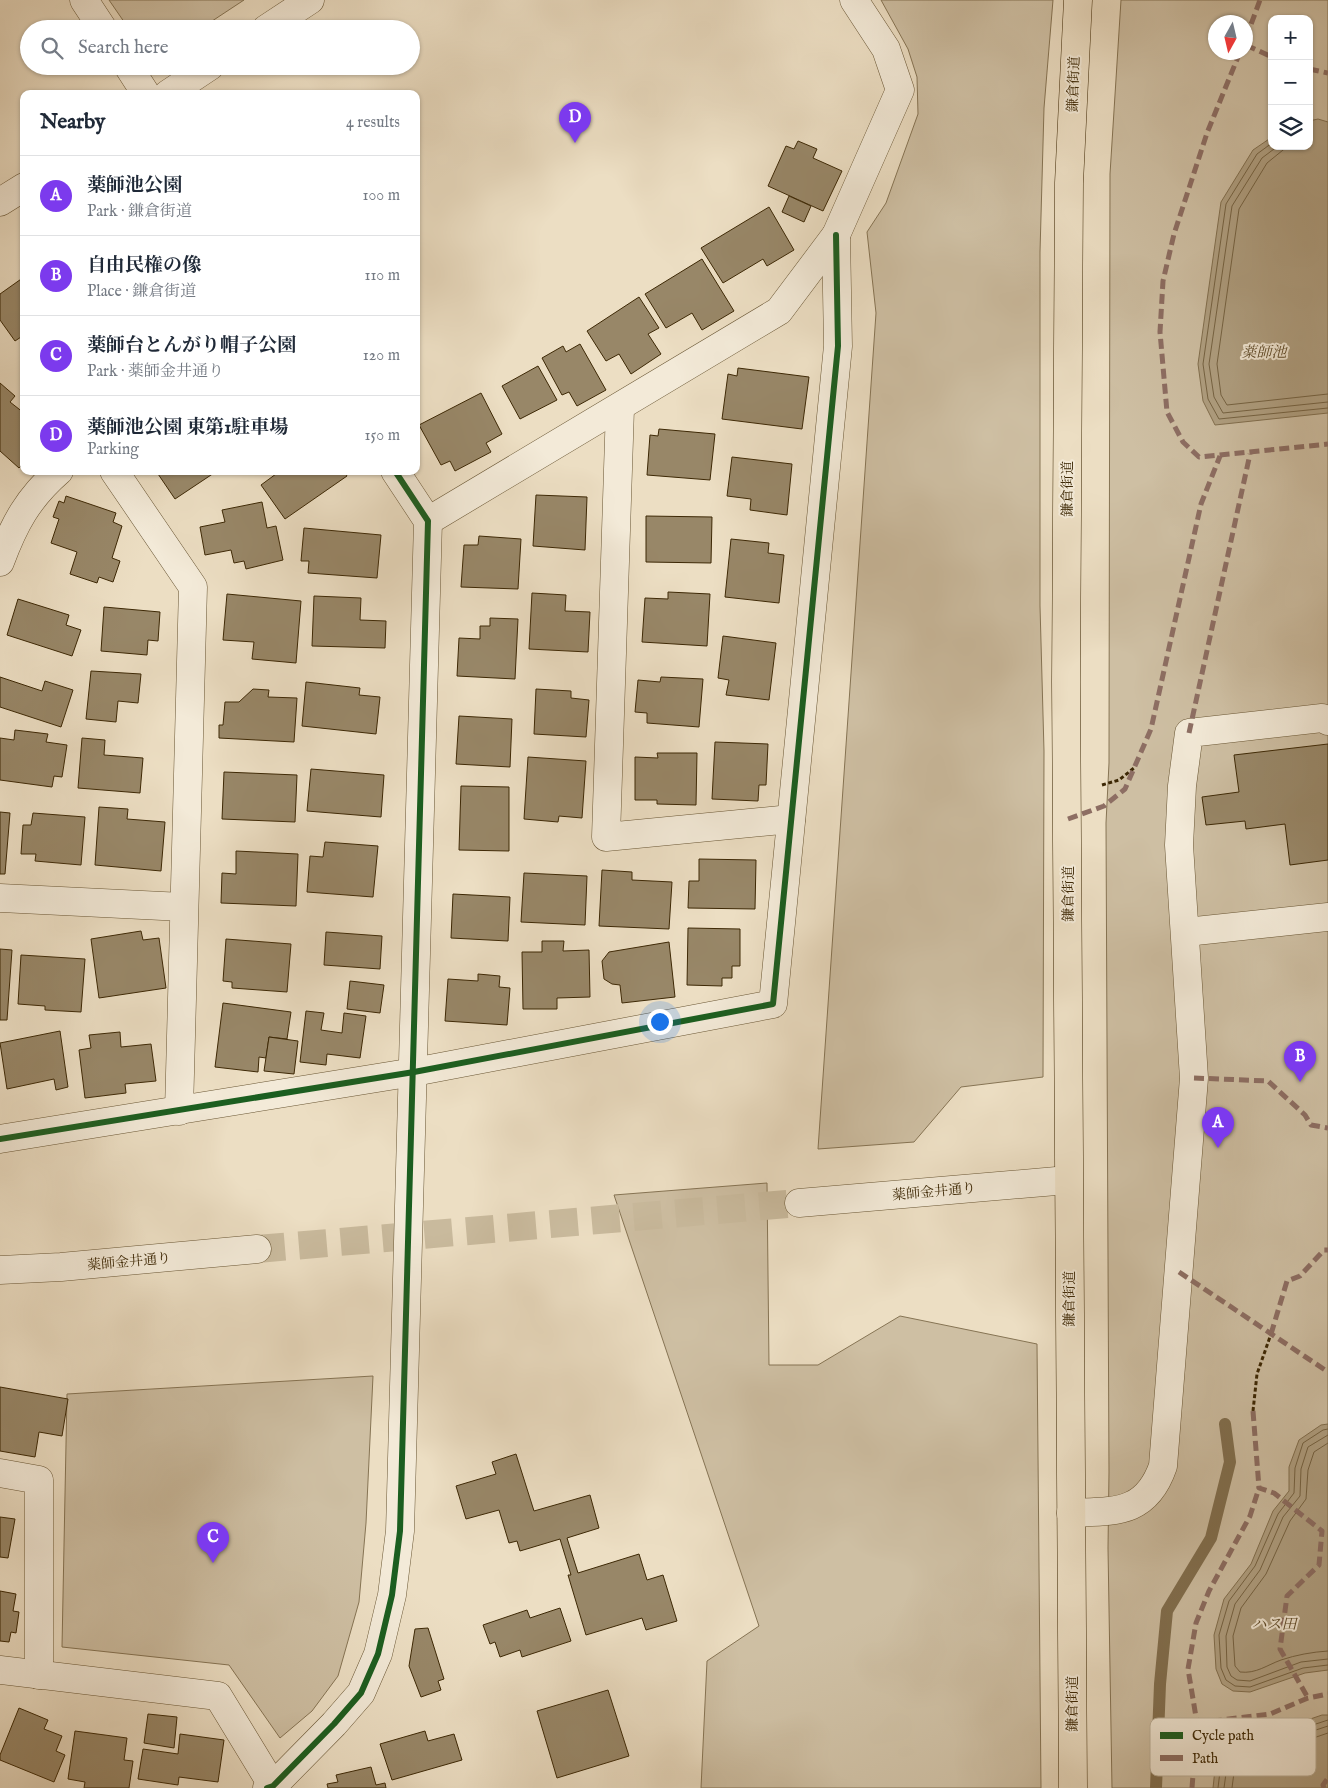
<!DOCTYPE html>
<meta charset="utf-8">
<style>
:root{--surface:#fff;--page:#f6f6f7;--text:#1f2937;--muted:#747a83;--line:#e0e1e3;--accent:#7c3aed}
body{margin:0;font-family:"IM FELL English","Noto Serif JP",serif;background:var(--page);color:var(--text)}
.controls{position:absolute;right:15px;top:15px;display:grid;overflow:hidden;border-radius:10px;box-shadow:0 1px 4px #0004}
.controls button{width:45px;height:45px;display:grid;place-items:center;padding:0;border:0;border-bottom:1px solid var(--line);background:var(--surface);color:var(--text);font:25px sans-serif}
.compass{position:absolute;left:1208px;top:15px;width:45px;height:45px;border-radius:50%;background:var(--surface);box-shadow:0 1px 4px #0004;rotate:188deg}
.you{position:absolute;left:659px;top:1021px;width:18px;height:18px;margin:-12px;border:4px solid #fff;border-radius:50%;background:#1a73e8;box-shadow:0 0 0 8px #1a73e833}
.badge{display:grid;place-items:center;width:32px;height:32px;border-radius:50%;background:var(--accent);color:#fff;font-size:16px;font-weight:700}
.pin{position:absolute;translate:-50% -41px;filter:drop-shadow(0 1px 2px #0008)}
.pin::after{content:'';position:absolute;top:26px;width:18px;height:15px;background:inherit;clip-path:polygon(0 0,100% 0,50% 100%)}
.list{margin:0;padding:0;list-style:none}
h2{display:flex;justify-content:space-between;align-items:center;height:65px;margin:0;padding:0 20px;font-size:21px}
h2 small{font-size:16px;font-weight:400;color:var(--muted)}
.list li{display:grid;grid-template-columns:32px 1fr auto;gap:15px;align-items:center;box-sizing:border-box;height:80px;padding:0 20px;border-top:1px solid var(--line)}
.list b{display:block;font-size:19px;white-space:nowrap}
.list p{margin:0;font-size:16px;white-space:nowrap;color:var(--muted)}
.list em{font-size:16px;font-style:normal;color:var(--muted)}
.icon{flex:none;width:28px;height:28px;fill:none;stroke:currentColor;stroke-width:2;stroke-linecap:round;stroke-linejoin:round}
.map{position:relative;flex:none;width:1328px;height:1788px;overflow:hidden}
.search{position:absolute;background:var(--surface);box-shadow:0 1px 4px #0004;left:20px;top:20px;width:400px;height:55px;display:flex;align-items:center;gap:12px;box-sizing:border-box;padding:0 18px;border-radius:28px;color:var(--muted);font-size:19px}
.panel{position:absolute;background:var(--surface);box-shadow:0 1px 4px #0004;left:20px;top:90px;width:400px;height:385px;border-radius:10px}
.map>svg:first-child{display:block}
</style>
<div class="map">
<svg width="1328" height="1788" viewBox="0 0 1328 1788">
<rect width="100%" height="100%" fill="#ecdec3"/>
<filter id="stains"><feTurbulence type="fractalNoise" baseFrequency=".004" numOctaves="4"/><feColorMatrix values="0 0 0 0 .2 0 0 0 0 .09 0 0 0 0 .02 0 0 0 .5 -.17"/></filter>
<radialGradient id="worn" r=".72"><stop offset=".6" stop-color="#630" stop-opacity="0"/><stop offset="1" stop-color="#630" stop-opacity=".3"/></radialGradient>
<g fill="#cebfa3" stroke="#867454" fill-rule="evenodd">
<path d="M 109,0 L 244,0 L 200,29 L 129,29 Z"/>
<path d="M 881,0 L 1053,0 L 1044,108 L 1040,252 L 1040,606 L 1044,751 L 1043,1077 L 961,1087 L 914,1142 L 818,1149 L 876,313 L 867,232 L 886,203 L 918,114 L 917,77 L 908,49 Z"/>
<path d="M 1121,0 L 1328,0 L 1328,1788 L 1112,1788 L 1108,1548 L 1109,1472 L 1106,823 L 1109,763 L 1110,174 ZM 1272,19 L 1309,19 L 1309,146 L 1272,146 ZM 1216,22 L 1246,22 L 1246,52 L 1216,52 Z"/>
<path d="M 767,1183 L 769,1365 L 818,1365 L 900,1316 L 1037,1344 L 1041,1788 L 701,1788 L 707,1661 L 759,1626 L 614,1195 Z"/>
<path d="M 373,1376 L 366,1523 L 359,1602 L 338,1676 L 312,1711 L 280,1738 L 229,1665 L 62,1647 L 67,1394 Z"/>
</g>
<g fill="#b0a082" stroke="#827050">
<path d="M 1318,119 L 1328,122 L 1328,413 L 1215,425 L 1203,401 L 1198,364 L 1221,202 L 1253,150 L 1272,137 L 1272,146 L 1309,146 L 1309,121 Z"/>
<path d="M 1328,1424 L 1328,1670 L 1305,1673 L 1250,1692 L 1233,1691 L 1222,1684 L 1216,1669 L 1214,1635 L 1224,1599 L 1251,1564 L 1273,1511 L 1289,1491 L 1289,1467 L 1299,1440 L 1321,1425 Z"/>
<path d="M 1322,1715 L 1328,1715 L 1328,1788 L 1213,1788 L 1217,1751 Z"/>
</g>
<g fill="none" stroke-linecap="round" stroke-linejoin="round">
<g stroke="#766444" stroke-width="1">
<path d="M 1272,143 L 1257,154 L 1226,204 L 1203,364 L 1208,399 L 1219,419 L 1328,408"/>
<path d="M 1278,146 L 1262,158 L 1232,206 L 1209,364 L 1214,397 L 1223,413 L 1328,402"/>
<path d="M 1288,146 L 1267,163 L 1239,209 L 1217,364 L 1221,395 L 1227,405 L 1328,394"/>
<path d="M 1328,1429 L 1323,1430 L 1303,1443 L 1295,1468 L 1294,1493 L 1278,1514 L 1255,1566 L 1229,1601 L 1219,1635 L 1221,1668 L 1226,1680 L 1235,1686 L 1250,1687 L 1303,1668 L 1328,1665"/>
<path d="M 1328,1435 L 1308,1447 L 1301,1469 L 1300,1496 L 1283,1517 L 1260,1570 L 1235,1604 L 1226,1636 L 1227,1667 L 1231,1676 L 1237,1680 L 1250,1681 L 1301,1662 L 1328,1659"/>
<path d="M 1328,1443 L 1314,1452 L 1308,1470 L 1306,1499 L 1290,1521 L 1266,1574 L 1241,1608 L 1233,1636 L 1235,1666 L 1240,1672 C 1256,1674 1267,1665 1281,1660 C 1296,1655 1312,1652 1328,1651"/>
<path d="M 1218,1788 L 1222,1755 L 1328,1720"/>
<path d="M 1224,1788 L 1228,1759 L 1328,1726"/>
<path d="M 1232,1788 L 1235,1765 L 1328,1733"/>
</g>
<path stroke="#827050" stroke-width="12" d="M 1156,1788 L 1160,1684 L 1167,1611 L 1211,1538 L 1230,1462 L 1225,1424"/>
</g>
<g fill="#988768" stroke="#3d2805">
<path d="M 798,141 L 817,149 L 813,158 L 842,171 L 823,211 L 768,186 L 786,146 L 794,149 Z"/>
<path d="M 789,196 L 811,206 L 804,222 L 782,212 Z"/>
<path d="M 769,207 L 794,250 L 767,266 L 763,259 L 723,283 L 701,248 Z"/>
<path d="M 702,259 L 734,311 L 702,330 L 692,313 L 666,328 L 645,294 Z"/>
<path d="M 24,277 L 24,335 L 15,341 L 0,320 L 0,294 Z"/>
<path d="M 639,297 L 659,328 L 648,334 L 661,354 L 631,374 L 619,354 L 606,361 L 587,331 Z"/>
<path d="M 580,344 L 606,390 L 577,406 L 569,392 L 562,395 L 542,358 L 563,346 L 566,352 Z"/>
<path d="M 538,366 L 557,400 L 520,419 L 502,386 Z"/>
<path d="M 738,368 L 809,377 L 802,429 L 722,419 L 728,374 L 737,376 Z"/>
<path d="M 0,383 L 15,396 L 10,402 L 24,413 L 24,463 L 19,468 L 0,451 Z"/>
<path d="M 481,393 L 502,434 L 486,443 L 491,452 L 455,471 L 450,461 L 441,465 L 419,425 Z"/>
<path d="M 659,429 L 715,434 L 710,480 L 647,475 L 650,435 L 658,436 Z"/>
<path d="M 732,457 L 792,464 L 787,515 L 750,510 L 751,499 L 727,496 Z"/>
<path d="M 156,471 L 217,471 L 175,499 Z"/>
<path d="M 344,471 L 347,476 L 285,519 L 261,485 L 280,471 Z"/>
<path d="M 536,495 L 587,497 L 585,550 L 533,546 Z"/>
<path d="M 66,496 L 116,513 L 113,522 L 122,526 L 112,558 L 120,561 L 113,582 L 99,577 L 97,583 L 70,574 L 77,552 L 51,543 L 59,519 L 53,517 L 59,501 L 64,503 Z"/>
<path d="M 262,502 L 267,528 L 276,526 L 283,560 L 246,569 L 244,561 L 234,563 L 231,550 L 205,555 L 200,527 L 225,522 L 222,510 Z"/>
<path d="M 646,516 L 712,517 L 711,563 L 646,562 Z"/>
<path d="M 304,528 L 381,535 L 377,578 L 308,573 L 309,561 L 301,561 Z"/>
<path d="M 479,536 L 521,539 L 518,589 L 461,587 L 464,545 L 478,545 Z"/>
<path d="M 731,539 L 769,543 L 768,553 L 784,555 L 779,603 L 725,597 Z"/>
<path d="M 668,592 L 710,594 L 707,646 L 642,642 L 645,598 L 668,599 Z"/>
<path d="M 532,593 L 566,595 L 565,611 L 590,612 L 588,652 L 529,649 Z"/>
<path d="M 227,594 L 301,601 L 296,663 L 252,659 L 254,642 L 223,640 Z"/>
<path d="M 314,596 L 361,598 L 360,620 L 386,621 L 385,648 L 312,646 Z"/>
<path d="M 18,599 L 69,615 L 66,625 L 81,630 L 72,656 L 7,635 Z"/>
<path d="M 104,607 L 160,612 L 158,641 L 148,640 L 147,655 L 101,651 Z"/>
<path d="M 490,618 L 518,619 L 515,679 L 457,676 L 459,638 L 480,639 L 480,626 L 490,626 Z"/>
<path d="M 723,636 L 776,643 L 769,700 L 726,695 L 729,680 L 718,678 Z"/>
<path d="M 91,671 L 141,674 L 138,703 L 118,701 L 116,722 L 86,719 Z"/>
<path d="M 0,677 L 42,691 L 45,681 L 73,690 L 61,727 L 0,707 Z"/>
<path d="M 661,677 L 703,679 L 699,727 L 647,723 L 647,713 L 635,712 L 638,680 L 660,682 Z"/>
<path d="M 306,682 L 360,688 L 359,695 L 380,697 L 376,734 L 302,726 Z"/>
<path d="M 253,689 L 269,690 L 268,697 L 297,698 L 294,742 L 219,738 L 219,725 L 223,725 L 225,702 L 239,702 Z"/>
<path d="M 536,689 L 571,691 L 571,698 L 589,700 L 586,737 L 534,734 Z"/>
<path d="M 459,716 L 512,719 L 510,767 L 456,764 Z"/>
<path d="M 15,730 L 48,734 L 46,742 L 67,745 L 62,777 L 54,776 L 52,787 L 0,780 L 0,738 L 14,740 Z"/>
<path d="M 82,738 L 105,740 L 104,755 L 143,758 L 140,793 L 78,788 Z"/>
<path d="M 715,742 L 768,744 L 766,785 L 759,785 L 758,801 L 712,799 Z"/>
<path d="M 1328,744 L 1328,860 L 1290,865 L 1285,824 L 1246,829 L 1245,821 L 1206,825 L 1202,797 L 1239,792 L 1234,755 Z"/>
<path d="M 657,753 L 697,753 L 696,805 L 657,804 L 657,800 L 635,800 L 635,757 L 658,758 Z"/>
<path d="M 528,757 L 586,761 L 582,818 L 559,816 L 558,822 L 524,819 Z"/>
<path d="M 311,769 L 384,775 L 381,817 L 307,811 Z"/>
<path d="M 224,772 L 297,775 L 295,822 L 222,819 Z"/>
<path d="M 461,786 L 509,787 L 509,851 L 459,850 Z"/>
<path d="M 99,807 L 128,809 L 127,819 L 165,822 L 161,871 L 95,865 Z"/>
<path d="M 0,812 L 10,813 L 5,874 L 0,874 Z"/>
<path d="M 33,813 L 85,817 L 81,865 L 35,861 L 36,854 L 21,854 L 23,825 L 31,825 Z"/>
<path d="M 325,842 L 378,846 L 373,897 L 307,892 L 310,856 L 323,857 Z"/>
<path d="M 236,851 L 298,854 L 296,906 L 221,903 L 222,873 L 236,874 Z"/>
<path d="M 699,859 L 756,860 L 755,909 L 688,908 L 689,881 L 699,881 Z"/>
<path d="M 602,870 L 632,872 L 632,880 L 672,882 L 669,929 L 599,926 Z"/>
<path d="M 524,873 L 587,876 L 585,925 L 521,922 Z"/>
<path d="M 453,894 L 510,897 L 508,941 L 451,938 Z"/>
<path d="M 688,928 L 740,929 L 740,966 L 732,966 L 732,978 L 722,978 L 722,986 L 687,985 Z"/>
<path d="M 141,931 L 143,940 L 159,938 L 166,988 L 99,998 L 91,939 Z"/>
<path d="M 326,932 L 382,936 L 380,969 L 324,965 Z"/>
<path d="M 226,939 L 291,944 L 287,992 L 232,988 L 232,982 L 223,981 Z"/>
<path d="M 542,941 L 564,941 L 563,951 L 589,950 L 590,997 L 557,998 L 557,1009 L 523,1009 L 522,952 L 542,952 Z"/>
<path d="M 669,942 L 675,997 L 622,1003 L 620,985 L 612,984 L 604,979 L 602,961 L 609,952 Z"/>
<path d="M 0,949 L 12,950 L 7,1020 L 0,1020 Z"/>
<path d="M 21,955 L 85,959 L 81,1012 L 45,1010 L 45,1006 L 18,1004 Z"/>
<path d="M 478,974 L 500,976 L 499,987 L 510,988 L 507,1025 L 445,1021 L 448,979 L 478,981 Z"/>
<path d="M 350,981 L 384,985 L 380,1013 L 347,1009 Z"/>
<path d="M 223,1003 L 291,1012 L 287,1039 L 269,1037 L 266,1058 L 259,1057 L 258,1072 L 215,1067 Z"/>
<path d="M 306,1011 L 324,1013 L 321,1030 L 342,1033 L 344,1013 L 366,1016 L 360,1058 L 327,1054 L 326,1065 L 300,1062 Z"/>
<path d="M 60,1031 L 68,1087 L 56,1090 L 54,1079 L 7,1089 L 0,1043 Z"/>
<path d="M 120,1032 L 121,1047 L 151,1044 L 156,1081 L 125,1084 L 126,1093 L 85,1098 L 79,1050 L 91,1048 L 89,1035 Z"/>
<path d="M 269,1037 L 298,1041 L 294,1074 L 264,1071 Z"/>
<path d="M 0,1387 L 68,1399 L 62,1436 L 39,1432 L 35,1457 L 0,1451 Z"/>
<path d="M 516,1454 L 534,1511 L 590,1495 L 599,1528 L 567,1538 L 578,1573 L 639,1554 L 647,1580 L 663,1575 L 677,1621 L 646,1630 L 642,1618 L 586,1635 L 568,1575 L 571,1575 L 560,1539 L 520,1551 L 517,1541 L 509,1543 L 499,1510 L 466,1519 L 456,1486 L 496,1474 L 492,1462 Z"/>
<path d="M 0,1517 L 15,1519 L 8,1558 L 0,1557 Z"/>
<path d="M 0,1591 L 16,1594 L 13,1611 L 19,1612 L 16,1633 L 11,1632 L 9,1642 L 0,1641 Z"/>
<path d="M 560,1608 L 571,1641 L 522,1657 L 520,1650 L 500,1657 L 495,1642 L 490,1644 L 483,1625 L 527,1610 L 530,1618 Z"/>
<path d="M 428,1628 L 444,1679 L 438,1681 L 441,1690 L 421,1697 L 409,1666 L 415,1629 Z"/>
<path d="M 608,1690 L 629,1756 L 557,1778 L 537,1711 Z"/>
<path d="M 19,1708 L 48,1720 L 44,1729 L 62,1736 L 56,1751 L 65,1755 L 54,1782 L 0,1760 L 0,1755 Z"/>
<path d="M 148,1714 L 177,1717 L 174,1748 L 144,1743 Z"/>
<path d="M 75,1731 L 127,1738 L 124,1760 L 133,1761 L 129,1788 L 84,1788 L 85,1782 L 68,1779 Z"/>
<path d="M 425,1731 L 428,1741 L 454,1734 L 462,1760 L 392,1780 L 380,1744 Z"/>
<path d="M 180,1734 L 224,1740 L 218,1782 L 179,1777 L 178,1785 L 138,1779 L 143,1749 L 178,1754 Z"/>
<path d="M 371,1767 L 376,1785 L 385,1783 L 386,1788 L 328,1788 L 327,1784 L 338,1782 L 336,1775 Z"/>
</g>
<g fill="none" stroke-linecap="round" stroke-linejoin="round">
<path stroke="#c9ba9d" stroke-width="28" stroke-dasharray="28 14" stroke-linecap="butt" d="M 257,1249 L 799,1203"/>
<g stroke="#695634" stroke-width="29">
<g id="minor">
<path d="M 84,0 L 103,29"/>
<path d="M 266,29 L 310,0"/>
<path d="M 128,66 L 146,94"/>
<path d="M 168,94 L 210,66"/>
<path d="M 0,202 L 24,187"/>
<path d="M 620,408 L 606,837 L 791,819"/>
<path d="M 114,471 L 193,587 L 179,1111"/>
<path d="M 428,521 L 779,311 L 836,235 L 900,90 L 886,49 L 854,0"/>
<path d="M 0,562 C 14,524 28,498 59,471"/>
<path d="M 0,898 L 183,907"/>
<path d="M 1186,932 L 1328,917"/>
<path d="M 0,1139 L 414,1072 L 773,1004 L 838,346 L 836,235"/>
<path d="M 799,1203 L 1068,1180"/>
<path d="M 0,1270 L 61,1267 L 257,1249"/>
<path d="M 0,1473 L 39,1480 L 39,1675"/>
<path d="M 1071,1513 C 1114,1511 1146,1515 1163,1466 L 1194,1078 L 1179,845 L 1182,786 L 1189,733 L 1322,718 L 1328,721"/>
<path d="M 0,1670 L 218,1696 L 274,1788"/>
<path d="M 267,1788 L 273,1786 L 334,1724 L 361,1693 L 378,1654 L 392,1595 L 400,1531 L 428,521 L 395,471"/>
</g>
</g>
<g stroke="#3d2805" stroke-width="29">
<path id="major" d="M 1073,1788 L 1066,682 L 1069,183 L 1078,0"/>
</g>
<g stroke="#3d2805" stroke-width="3" stroke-dasharray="4 2.5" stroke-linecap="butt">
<path d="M 1102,785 L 1119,780 L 1134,768"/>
<path d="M 1253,1411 L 1257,1374 L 1271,1334"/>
</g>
<use href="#minor" stroke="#f3ead8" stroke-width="28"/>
<use href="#major" stroke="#ecdec3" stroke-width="28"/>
<g stroke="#8d6e63" stroke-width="5" stroke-dasharray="10 5" stroke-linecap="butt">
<path d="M 1246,38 L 1260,0"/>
<path d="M 1246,45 L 1272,57"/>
<path d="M 1240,52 L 1207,133 L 1174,234 L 1163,281 L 1160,332 L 1167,412 L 1183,442 L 1199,457 L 1328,444"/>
<path d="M 1309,69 L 1328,73"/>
<path d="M 1189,733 L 1250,454"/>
<path d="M 1068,819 L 1104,806 L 1125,789 L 1151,729 L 1201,504 L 1220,456"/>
<path d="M 1194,1078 L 1268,1081 L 1305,1115 L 1311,1125 L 1328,1128"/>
<path d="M 1179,1272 L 1328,1372"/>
<path d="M 1271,1334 L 1287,1281 L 1300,1276 L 1324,1250 L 1328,1250"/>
<path d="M 1253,1411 L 1259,1488 L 1274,1493 L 1322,1531 L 1319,1565 L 1287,1596 L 1280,1649 L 1308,1698"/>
<path d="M 1197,1723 L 1270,1714 L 1308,1698 L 1328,1694"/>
<path d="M 1192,1788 L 1197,1723 L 1188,1669 L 1196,1623 L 1209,1591 L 1250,1516 L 1259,1488"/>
<path d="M 1324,1788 L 1323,1785 L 1328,1778"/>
</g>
<g stroke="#f3ead8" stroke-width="9">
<g id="cycleway">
<path d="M 0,1139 L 414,1072 L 773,1004 L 838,346 L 836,235"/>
<path d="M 267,1788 L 273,1786 L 334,1724 L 361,1693 L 378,1654 L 392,1595 L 400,1531 L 428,521 L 395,471"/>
</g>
</g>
<use href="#cycleway" stroke="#1b5e20" stroke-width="6"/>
</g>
<g text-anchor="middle" stroke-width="4" stroke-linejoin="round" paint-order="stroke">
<g font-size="14" fill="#3d2805" stroke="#f3ead8">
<text transform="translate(1073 84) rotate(-88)" y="5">鎌倉街道</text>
<text transform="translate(1067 489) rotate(-90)" y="5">鎌倉街道</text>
<text transform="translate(1068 894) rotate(-90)" y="5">鎌倉街道</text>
<text transform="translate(934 1191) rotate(-5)" y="5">薬師金井通り</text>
<text transform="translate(129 1261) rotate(-5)" y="5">薬師金井通り</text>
<text transform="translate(1069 1299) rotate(-90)" y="5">鎌倉街道</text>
<text transform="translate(1072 1704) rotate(-90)" y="5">鎌倉街道</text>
</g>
<g font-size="15" font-style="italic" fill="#604c2a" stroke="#f3ead8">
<text x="1264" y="357">薬師池</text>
<text x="1274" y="1629">ハス田</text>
</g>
</g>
<rect x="1150" y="1718" width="166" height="58" rx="8" fill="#f3ead8" stroke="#bcb099" stroke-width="1"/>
<rect x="1160" y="1732" width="23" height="7" fill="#1b5e20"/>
<rect x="1160" y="1755" width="23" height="6" fill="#8d6e63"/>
<g font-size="14" fill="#3d2805">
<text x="1192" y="1740">Cycle path</text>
<text x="1192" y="1763">Path</text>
</g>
<rect width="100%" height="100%" filter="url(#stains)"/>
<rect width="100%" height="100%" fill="url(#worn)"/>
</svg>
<div class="controls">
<button>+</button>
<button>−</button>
<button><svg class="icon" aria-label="layers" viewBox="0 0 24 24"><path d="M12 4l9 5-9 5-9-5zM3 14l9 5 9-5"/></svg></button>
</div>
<svg class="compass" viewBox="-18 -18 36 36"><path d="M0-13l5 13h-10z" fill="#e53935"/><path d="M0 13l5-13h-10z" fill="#747a83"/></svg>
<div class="you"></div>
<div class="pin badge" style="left:1218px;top:1148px">A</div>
<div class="pin badge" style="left:1300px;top:1082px">B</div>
<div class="pin badge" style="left:213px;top:1563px">C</div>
<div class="pin badge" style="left:575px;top:143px">D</div>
<div class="search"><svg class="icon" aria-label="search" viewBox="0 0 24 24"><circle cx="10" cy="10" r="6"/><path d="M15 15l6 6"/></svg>Search here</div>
<section class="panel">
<h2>Nearby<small>4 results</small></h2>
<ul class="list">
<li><span class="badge">A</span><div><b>薬師池公園</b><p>Park · 鎌倉街道</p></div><em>100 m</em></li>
<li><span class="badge">B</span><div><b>自由民権の像</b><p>Place · 鎌倉街道</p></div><em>110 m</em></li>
<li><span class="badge">C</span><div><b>薬師台とんがり帽子公園</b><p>Park · 薬師金井通り</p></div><em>120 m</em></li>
<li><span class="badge">D</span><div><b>薬師池公園 東第1駐車場</b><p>Parking</p></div><em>150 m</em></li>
</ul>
</section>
</div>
